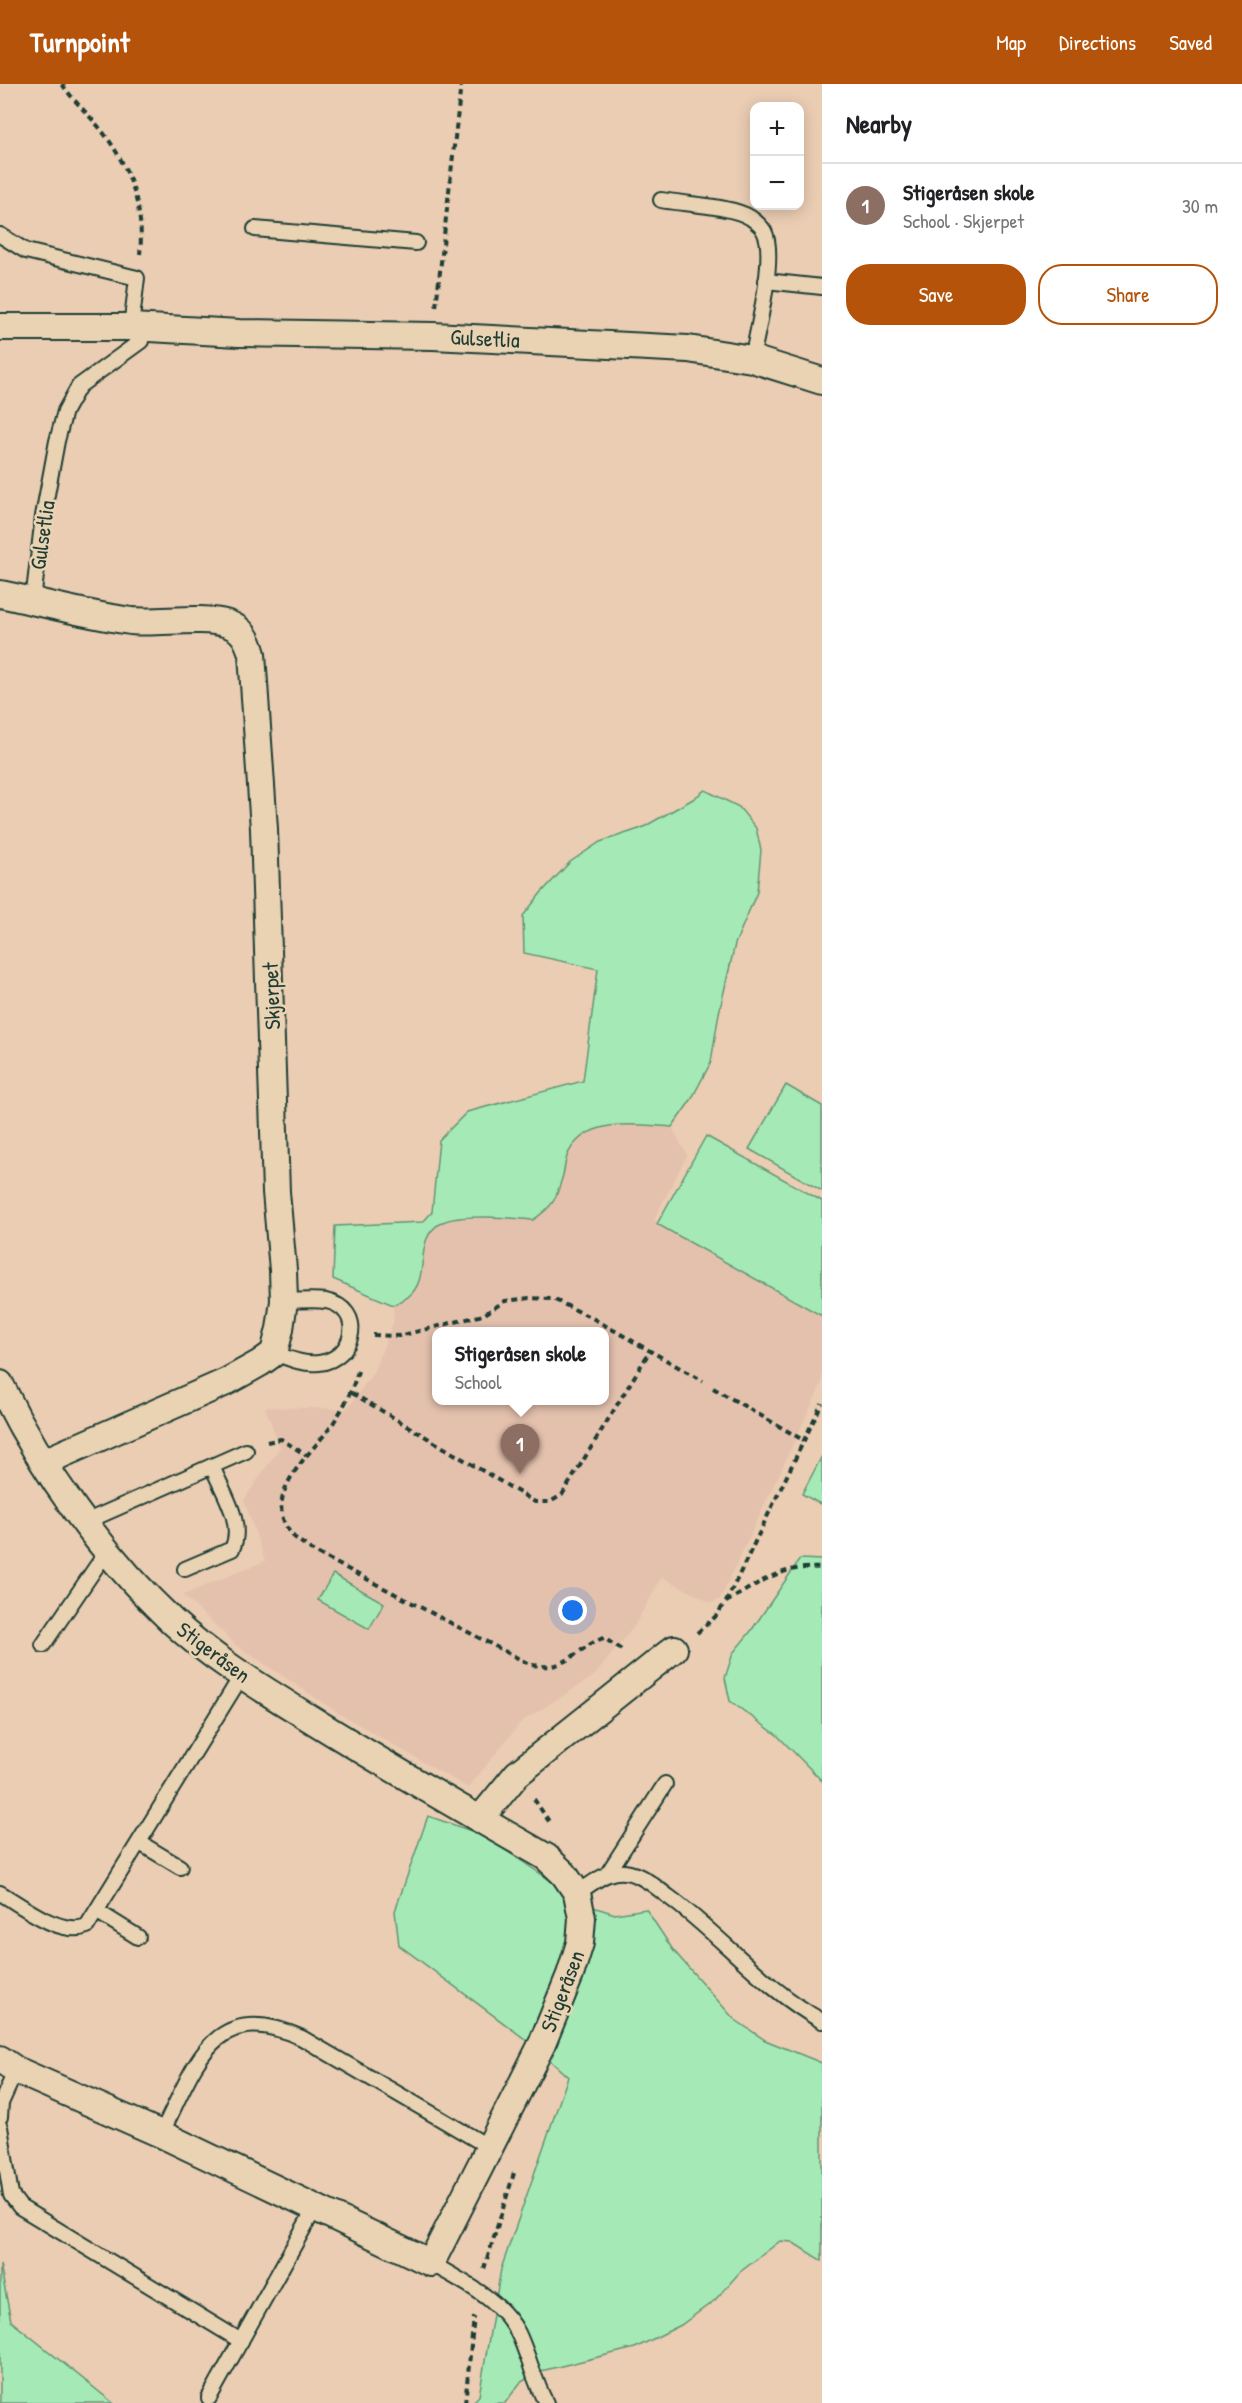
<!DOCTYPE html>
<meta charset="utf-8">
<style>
:root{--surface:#fff;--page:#f6f6f6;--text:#202124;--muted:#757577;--line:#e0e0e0;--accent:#b45309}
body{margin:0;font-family:"Patrick Hand",sans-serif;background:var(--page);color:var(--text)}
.controls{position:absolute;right:18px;top:18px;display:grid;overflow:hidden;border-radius:12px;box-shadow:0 3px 15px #0003}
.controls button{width:54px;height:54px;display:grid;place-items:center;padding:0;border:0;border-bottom:2px solid var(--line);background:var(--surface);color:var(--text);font:30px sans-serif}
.you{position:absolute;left:573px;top:1527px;width:21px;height:21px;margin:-15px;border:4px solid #fff;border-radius:50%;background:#1a73e8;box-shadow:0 0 0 9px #1a73e833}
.badge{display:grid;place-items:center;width:39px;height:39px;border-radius:50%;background:var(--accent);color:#fff;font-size:20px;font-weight:700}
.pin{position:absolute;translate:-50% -50px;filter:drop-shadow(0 2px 3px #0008)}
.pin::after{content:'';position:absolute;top:32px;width:21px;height:18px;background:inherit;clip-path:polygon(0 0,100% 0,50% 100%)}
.popup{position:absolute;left:432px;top:1243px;width:177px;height:78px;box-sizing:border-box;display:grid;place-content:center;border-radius:12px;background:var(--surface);filter:drop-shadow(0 2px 4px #0005);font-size:20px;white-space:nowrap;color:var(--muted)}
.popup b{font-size:22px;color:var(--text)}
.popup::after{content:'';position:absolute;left:50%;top:100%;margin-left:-12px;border:12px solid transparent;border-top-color:var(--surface)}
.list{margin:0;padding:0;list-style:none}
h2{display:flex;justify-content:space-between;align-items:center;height:78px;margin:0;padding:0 24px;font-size:26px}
h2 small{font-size:20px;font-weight:400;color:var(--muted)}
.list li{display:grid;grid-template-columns:39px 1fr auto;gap:18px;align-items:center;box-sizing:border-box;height:84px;padding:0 24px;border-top:2px solid var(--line)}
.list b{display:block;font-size:22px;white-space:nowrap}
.list p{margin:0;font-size:20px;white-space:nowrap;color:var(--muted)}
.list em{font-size:20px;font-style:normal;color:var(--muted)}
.actions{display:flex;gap:12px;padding:18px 24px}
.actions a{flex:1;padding:14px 0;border:2px solid var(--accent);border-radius:24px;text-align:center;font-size:21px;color:var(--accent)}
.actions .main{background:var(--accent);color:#fff}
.map{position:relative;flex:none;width:822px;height:2319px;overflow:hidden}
header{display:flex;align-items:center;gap:36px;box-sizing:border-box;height:84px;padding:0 30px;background:var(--accent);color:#fff}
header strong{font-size:28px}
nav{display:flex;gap:33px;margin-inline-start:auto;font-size:21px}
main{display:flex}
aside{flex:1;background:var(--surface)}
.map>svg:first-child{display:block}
</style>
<header>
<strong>Turnpoint</strong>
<nav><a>Map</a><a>Directions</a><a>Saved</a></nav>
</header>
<main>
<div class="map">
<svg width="822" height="2319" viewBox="0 0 822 2319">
<rect width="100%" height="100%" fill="#ebcdb3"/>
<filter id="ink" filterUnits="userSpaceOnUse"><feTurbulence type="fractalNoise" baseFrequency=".0167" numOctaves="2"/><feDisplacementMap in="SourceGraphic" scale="12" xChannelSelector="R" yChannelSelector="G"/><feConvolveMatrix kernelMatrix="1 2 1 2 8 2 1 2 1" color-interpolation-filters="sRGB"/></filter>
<g filter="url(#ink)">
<path fill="#e4c1ad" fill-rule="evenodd" d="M 627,1040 L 672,1043 L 687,1071 L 654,1136 L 822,1232 L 822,1299 L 720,1515 L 712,1519 L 662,1493 L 635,1541 L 594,1592 L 521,1638 L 468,1704 L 340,1630 L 236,1561 L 183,1511 L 265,1477 L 244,1416 L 280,1363 L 265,1323 L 347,1325 L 373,1289 L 394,1236 L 393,1221 L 410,1212 L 422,1188 L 423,1164 L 431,1148 L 442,1138 L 458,1135 L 502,1133 L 533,1135 L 545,1128 L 569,1068 L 583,1052 L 599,1044 ZM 436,1248 L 604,1248 L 604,1316 L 436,1316 Z"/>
<g fill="#a5eab6" stroke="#629475" stroke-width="1.5">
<path d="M 705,706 L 739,723 L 756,744 L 761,766 L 757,808 L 735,860 L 719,929 L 711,978 L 691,1016 L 672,1043 C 638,1041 588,1032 569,1068 C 565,1074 565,1084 563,1091 C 556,1115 555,1121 533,1136 C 514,1134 457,1129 441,1139 C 412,1155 432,1193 409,1212 C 405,1216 398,1218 393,1221 L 333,1195 L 335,1142 L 423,1138 L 432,1128 L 439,1056 L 467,1028 L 583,997 L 598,885 L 524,869 L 523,832 L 541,809 L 570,778 L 600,758 L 642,744 L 693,715 Z"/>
<path d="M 786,1001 L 822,1022 L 822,1107 L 749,1065 Z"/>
<path d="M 706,1052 L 822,1117 L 822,1232 L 657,1140 Z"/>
<path d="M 822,1372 L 822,1421 L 802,1410 Z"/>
<path d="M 800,1475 L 822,1476 L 822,1697 L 777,1651 L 730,1617 L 725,1594 L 733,1569 L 751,1547 Z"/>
<path d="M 333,1490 L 384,1519 L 369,1545 L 318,1516 Z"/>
<path d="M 428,1732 L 483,1751 L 587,1821 L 615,1830 L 646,1825 L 673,1866 L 734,1935 L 765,1956 L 822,1979 L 822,2177 L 792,2158 L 780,2157 L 740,2188 L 715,2216 L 681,2241 L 635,2264 L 537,2288 L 520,2299 L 505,2319 L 472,2319 L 479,2312 L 501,2185 L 568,1993 L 533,1961 L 399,1861 L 395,1827 Z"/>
<path d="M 0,2180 L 11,2237 L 113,2319 L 0,2319 Z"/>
</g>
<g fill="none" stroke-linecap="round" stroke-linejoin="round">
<g stroke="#1f3d34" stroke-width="18">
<g id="service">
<path d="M 661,116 C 683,120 734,122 751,134 C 755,137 762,143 764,147 C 777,170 757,248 752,275"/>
<path d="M 255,145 L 416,159"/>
<path d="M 0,151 L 26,167 L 137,194 L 131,243"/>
<path d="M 766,197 L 822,203"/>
<path d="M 33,517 L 43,432 L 57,357 L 65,327 L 79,302 L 141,257 L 144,243"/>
<path d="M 274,1269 C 288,1274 303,1281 319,1279 C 355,1275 366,1225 326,1217 C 313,1215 297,1217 284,1217"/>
<path d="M 85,1438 L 246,1367"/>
<path d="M 185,1485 L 232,1465 C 245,1439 222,1407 212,1382"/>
<path d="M 43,1561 L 107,1467"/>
<path d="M 140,1759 L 180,1783"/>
<path d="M 608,1789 L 665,1700"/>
<path d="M 0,1809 C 23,1822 61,1853 87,1842 L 242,1591"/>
<path d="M 577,1809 C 594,1799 609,1783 630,1789 C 644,1792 658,1805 669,1813 C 722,1852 764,1905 822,1937"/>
<path d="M 98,1828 L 138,1853"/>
<path d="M 0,2033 L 1,2019 L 16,1986"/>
<path d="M 0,2043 L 11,2111 L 20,2123 L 241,2257"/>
<path d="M 161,2050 C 195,1984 211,1912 302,1954 L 489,2063"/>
<path d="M 431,2179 C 462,2198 501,2215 518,2249 C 529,2272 534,2297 546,2319"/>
<path d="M 209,2314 L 316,2122"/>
</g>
</g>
<g stroke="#1f3d34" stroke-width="30">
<g id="minor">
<path d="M 0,243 L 131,243 L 239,249 L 433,252 L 688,265 L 752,275 L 822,297"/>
<path d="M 0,510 C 44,519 87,531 131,537 C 161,540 200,531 228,540 C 243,545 248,556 252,570 L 264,745 L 276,1108 L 283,1186 L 284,1217 L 280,1245 L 274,1269 L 260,1279 L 226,1298 L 44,1378"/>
<path d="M 0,1300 C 42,1387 102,1471 173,1538 C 213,1575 260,1603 306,1632 C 385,1681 465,1727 546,1773 L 564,1790 L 577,1809 L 582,1834 L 580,1859 L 570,1891 L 542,1960 L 431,2179 L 161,2050 L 16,1986 L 0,1975"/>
<path d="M 480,1735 L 517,1690 L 674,1565"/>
</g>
</g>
<g stroke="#1f3d34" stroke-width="4" stroke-dasharray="6 4.5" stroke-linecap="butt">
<path d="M 62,0 C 72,15 86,28 98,42 C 128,78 145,123 140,170"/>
<path d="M 436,223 L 461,0"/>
<path d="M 373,1251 L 399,1252 L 483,1231 L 505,1217 L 529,1214 L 553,1215 L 594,1235 L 703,1297"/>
<path d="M 358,1287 C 352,1308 342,1327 329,1345 C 308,1373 258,1414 294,1453 C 300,1458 307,1462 313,1467 L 531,1581 C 537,1581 545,1583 551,1582 C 571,1579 585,1559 604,1554 L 623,1567"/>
<path d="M 713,1304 L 803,1356"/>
<path d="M 352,1309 L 535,1418 L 550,1418 L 562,1411 L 650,1267"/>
<path d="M 267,1358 L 281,1355 L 306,1371"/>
<path d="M 726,1518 C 761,1498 781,1481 822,1484"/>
<path d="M 697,1549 L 715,1533 L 726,1518 L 822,1319"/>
<path d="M 534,1715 L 550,1739"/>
<path d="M 484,2185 L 515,2086"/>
<path d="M 465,2319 L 474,2233"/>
</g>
<use href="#service" stroke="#ead3b3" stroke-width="14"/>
<use href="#minor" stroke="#ead3b3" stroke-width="26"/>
</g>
</g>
<g text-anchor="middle" stroke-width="5" stroke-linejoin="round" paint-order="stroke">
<g font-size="22" fill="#1f3d34" stroke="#ead3b3">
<text transform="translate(485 254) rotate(3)" y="8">Gulsetlia</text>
<text transform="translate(42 451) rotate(-82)" y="8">Gulsetlia</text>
<text transform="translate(271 912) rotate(-92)" y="8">Skjerpet</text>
<text transform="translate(214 1568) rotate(37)" y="8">Stigeråsen</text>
<text transform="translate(562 1907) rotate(-69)" y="8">Stigeråsen</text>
</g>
</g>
</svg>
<div class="controls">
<button>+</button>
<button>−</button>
</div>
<div class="you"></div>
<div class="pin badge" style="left:520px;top:1390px;background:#8d6e63">1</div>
<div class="popup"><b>Stigeråsen skole</b>School</div>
</div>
<aside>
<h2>Nearby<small></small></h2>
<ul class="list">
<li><span class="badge" style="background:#8d6e63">1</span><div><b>Stigeråsen skole</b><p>School · Skjerpet</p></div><em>30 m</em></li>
</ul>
<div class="actions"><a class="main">Save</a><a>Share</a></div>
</aside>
</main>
